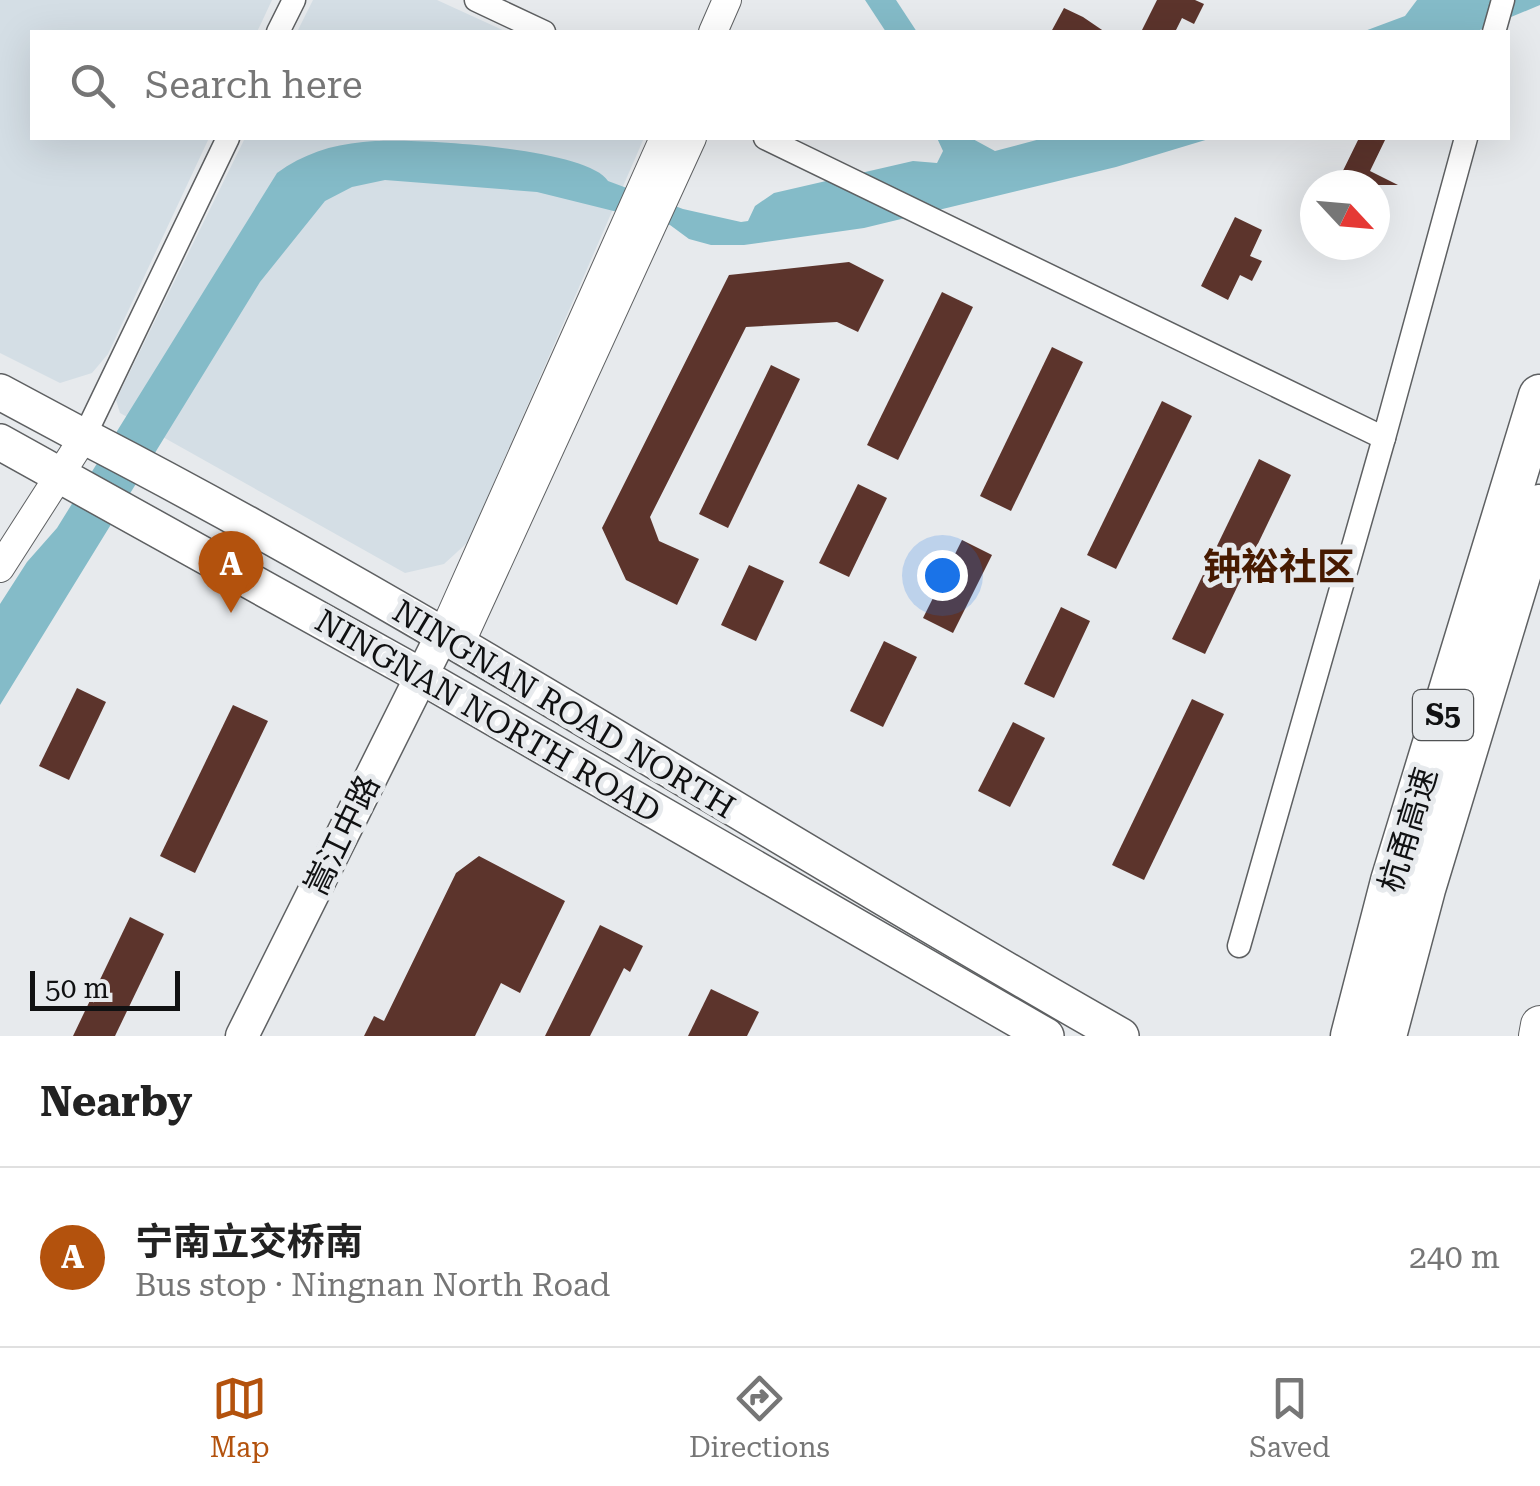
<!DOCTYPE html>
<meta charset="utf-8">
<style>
:root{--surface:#fff;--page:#f6f6f6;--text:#222;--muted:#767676;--line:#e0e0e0;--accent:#b3520d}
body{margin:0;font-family:"Roboto Serif","Noto Sans SC",serif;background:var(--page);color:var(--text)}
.compass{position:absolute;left:1300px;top:170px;width:90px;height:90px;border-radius:50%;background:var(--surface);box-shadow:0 10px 40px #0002;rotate:116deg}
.scale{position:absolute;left:30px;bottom:25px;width:150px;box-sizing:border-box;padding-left:10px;border:5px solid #101112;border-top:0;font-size:28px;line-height:35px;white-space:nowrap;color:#101112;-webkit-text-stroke:8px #e7eaed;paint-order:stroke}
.you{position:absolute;left:942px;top:575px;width:35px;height:35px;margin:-25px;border:8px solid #fff;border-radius:50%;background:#1a73e8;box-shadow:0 0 0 15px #1a73e833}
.badge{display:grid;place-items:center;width:65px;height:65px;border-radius:50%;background:var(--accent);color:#fff;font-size:32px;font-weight:700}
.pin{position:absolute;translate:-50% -82px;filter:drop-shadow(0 2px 5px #0008)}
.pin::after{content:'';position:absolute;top:52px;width:35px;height:30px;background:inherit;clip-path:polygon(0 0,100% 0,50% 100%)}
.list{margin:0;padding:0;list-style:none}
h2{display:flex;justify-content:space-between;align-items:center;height:130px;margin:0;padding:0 40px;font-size:42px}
h2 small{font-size:32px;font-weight:400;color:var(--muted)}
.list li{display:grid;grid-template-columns:65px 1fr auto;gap:30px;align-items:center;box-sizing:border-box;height:180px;padding:0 40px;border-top:2px solid var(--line)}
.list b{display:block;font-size:38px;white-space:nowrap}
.list p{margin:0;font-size:32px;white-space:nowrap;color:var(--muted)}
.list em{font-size:32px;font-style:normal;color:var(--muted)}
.icon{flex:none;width:55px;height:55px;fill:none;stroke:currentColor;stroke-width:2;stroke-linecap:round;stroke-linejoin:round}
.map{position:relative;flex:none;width:1540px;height:1036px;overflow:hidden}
.search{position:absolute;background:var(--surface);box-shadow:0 10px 40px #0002;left:30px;right:30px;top:30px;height:110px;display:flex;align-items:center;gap:25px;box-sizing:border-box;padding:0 35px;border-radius:0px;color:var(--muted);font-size:38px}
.sheet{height:310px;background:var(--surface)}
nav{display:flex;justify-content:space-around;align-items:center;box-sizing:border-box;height:140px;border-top:2px solid var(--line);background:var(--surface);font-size:28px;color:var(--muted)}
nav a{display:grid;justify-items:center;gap:5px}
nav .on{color:var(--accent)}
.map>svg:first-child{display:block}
</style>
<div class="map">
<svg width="1540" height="1036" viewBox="0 0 1540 1036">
<rect width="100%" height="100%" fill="#e7eaed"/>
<g fill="#d4dee5">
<path d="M 0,0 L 272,0 L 257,32 L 32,32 L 32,138 L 209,138 L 108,354 L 92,373 L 60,383 L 0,353 Z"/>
<path d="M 313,0 L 437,0 L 507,32 L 297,32 Z"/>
<path d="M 245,138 L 644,138 L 468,542 L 444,564 L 405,573 L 120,413 L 116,400 Z"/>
</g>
<g fill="#84bbc8">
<path d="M 865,0 L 896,0 L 917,32 L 886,32 Z"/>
<path d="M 1417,0 L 1540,0 L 1540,5 L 1475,32 L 1362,32 L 1405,16 Z"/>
<path d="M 937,138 L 971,138 L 995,151 L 1044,138 L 1212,138 L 1116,167 L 864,228 L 744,245 L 711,245 L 689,239 L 670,225 L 537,192 L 385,180 L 352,187 L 325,201 L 260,282 L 0,705 L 0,604 L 27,562 L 57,528 L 277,173 C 303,154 331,145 363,142 C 404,137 587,147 608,181 L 683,209 L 741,222 L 748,221 L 755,206 L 774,193 L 913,161 L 937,163 L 943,151 Z"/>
</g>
<g fill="#5c342c">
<path d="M 1157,0 L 1195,0 L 1204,4 L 1194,24 L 1182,18 L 1175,32 L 1141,32 Z"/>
<path d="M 1064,8 L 1083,17 L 1105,32 L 1051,32 Z"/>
<path d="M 1359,138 L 1386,138 L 1370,171 L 1398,185 L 1336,185 Z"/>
<path d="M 1235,217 L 1262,230 L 1250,256 L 1262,261 L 1252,281 L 1240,275 L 1228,300 L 1201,286 Z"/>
<path d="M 849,262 L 884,280 L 858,332 L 837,322 L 746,327 L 650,517 L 659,541 L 699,559 L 677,605 L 626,580 L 602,528 L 729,275 Z"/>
<path d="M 942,292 L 973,307 L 898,460 L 867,445 Z"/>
<path d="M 1052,347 L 1083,362 L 1011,511 L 980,496 Z"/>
<path d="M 771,365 L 800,379 L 728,528 L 699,514 Z"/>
<path d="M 1162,401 L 1192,416 L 1116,569 L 1087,555 Z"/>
<path d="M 1259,459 L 1291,475 L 1205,654 L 1172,639 Z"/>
<path d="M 858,484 L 887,498 L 849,577 L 819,563 Z"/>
<path d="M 962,540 L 992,555 L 953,633 L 923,618 Z"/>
<path d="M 749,565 L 784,581 L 756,641 L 721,625 Z"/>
<path d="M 1061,607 L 1090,621 L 1054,698 L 1024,684 Z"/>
<path d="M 884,641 L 917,657 L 883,727 L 850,711 Z"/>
<path d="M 77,688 L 106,702 L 69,780 L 39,766 Z"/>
<path d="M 1192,699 L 1224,714 L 1144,880 L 1112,865 Z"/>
<path d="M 233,705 L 268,721 L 195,873 L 160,856 Z"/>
<path d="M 1013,722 L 1045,738 L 1010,807 L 978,791 Z"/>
<path d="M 479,856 L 565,901 L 520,993 L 501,983 L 475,1036 L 364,1036 L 374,1016 L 384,1021 L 456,873 Z"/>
<path d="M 130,917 L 164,934 L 115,1036 L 73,1036 Z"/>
<path d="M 600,925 L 643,946 L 630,972 L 624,968 L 590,1036 L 545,1036 Z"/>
<path d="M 711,989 L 759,1012 L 747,1036 L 688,1036 Z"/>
</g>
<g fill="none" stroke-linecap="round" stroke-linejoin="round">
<g stroke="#5e6062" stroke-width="25">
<g id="minor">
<path d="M 476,0 L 544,32"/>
<path d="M 278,32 L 294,0"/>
<path d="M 1494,32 L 1503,0"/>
<path d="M 765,138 L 1384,438 L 1239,946"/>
<path d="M 84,437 L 228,138"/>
<path d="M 1384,438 L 1466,138"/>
</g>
</g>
<g stroke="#5e6062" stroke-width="30">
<g id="tertiary">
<path d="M 713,32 L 727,0"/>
<path d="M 0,568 L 84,437"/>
<path d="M 443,633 L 664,138"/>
<path d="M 460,644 L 692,138"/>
</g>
</g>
<g stroke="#5e6062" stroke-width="35">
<path id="secondary" d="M 242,1036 L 443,633"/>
</g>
<g stroke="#5e6062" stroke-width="38">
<g id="primary">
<path d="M 0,392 L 84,437"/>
<path d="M 91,440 C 444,623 776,841 1121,1036"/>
<path d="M 0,442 L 421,676 L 1046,1036"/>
</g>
</g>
<g stroke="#5e6062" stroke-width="40">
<path id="trunk" d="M 1538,1036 L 1540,1025"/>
</g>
<g stroke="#5e6062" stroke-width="45">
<g id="motorway">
<path d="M 1352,1036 L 1392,881 L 1540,396"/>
<path d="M 1385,1036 L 1424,889 L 1540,506"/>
</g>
</g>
<use href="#minor" stroke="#fff" stroke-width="22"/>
<use href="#tertiary" stroke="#fff" stroke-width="28"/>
<use href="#secondary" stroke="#fff" stroke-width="32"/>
<use href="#primary" stroke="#fff" stroke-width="35"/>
<use href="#trunk" stroke="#fff" stroke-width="38"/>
<use href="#motorway" stroke="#fff" stroke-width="42"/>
</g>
<g text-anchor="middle" stroke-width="10" stroke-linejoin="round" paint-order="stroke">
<rect fill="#e7eaed" stroke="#505254" stroke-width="2.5" x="1413" y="690" width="60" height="50" rx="8"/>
<g font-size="30" font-weight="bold" fill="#101112">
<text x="1443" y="725">S5</text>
</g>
<g font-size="32" fill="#101112" stroke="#e7eaed">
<text transform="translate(564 709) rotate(31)" y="11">NINGNAN ROAD NORTH</text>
<text transform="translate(488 716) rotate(30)" y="11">NINGNAN NORTH ROAD</text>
<text transform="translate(1408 830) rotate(-73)" y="11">杭甬高速</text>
<text transform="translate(342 835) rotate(-64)" y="11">嵩江中路</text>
</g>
<g font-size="38" font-weight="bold" fill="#471a00" stroke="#e7eaed">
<text x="1279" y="580">钟裕社区</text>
</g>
</g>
</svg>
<svg class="compass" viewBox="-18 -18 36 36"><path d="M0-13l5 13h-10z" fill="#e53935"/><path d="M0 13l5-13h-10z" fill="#767676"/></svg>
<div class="scale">50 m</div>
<div class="you"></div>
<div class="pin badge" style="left:231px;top:613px">A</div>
<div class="search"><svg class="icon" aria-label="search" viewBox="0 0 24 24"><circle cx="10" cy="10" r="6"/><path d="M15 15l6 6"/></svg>Search here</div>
</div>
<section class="sheet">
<h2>Nearby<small></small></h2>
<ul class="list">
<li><span class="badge">A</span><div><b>宁南立交桥南</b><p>Bus stop · Ningnan North Road</p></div><em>240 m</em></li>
</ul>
</section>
<nav>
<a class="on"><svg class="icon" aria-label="map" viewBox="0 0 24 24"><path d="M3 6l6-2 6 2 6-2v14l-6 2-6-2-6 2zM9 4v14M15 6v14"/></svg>Map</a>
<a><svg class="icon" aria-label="directions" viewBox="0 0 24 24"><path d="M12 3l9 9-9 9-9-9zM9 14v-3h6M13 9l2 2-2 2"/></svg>Directions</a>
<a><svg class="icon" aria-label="saved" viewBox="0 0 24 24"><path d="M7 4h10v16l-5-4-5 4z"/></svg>Saved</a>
</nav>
